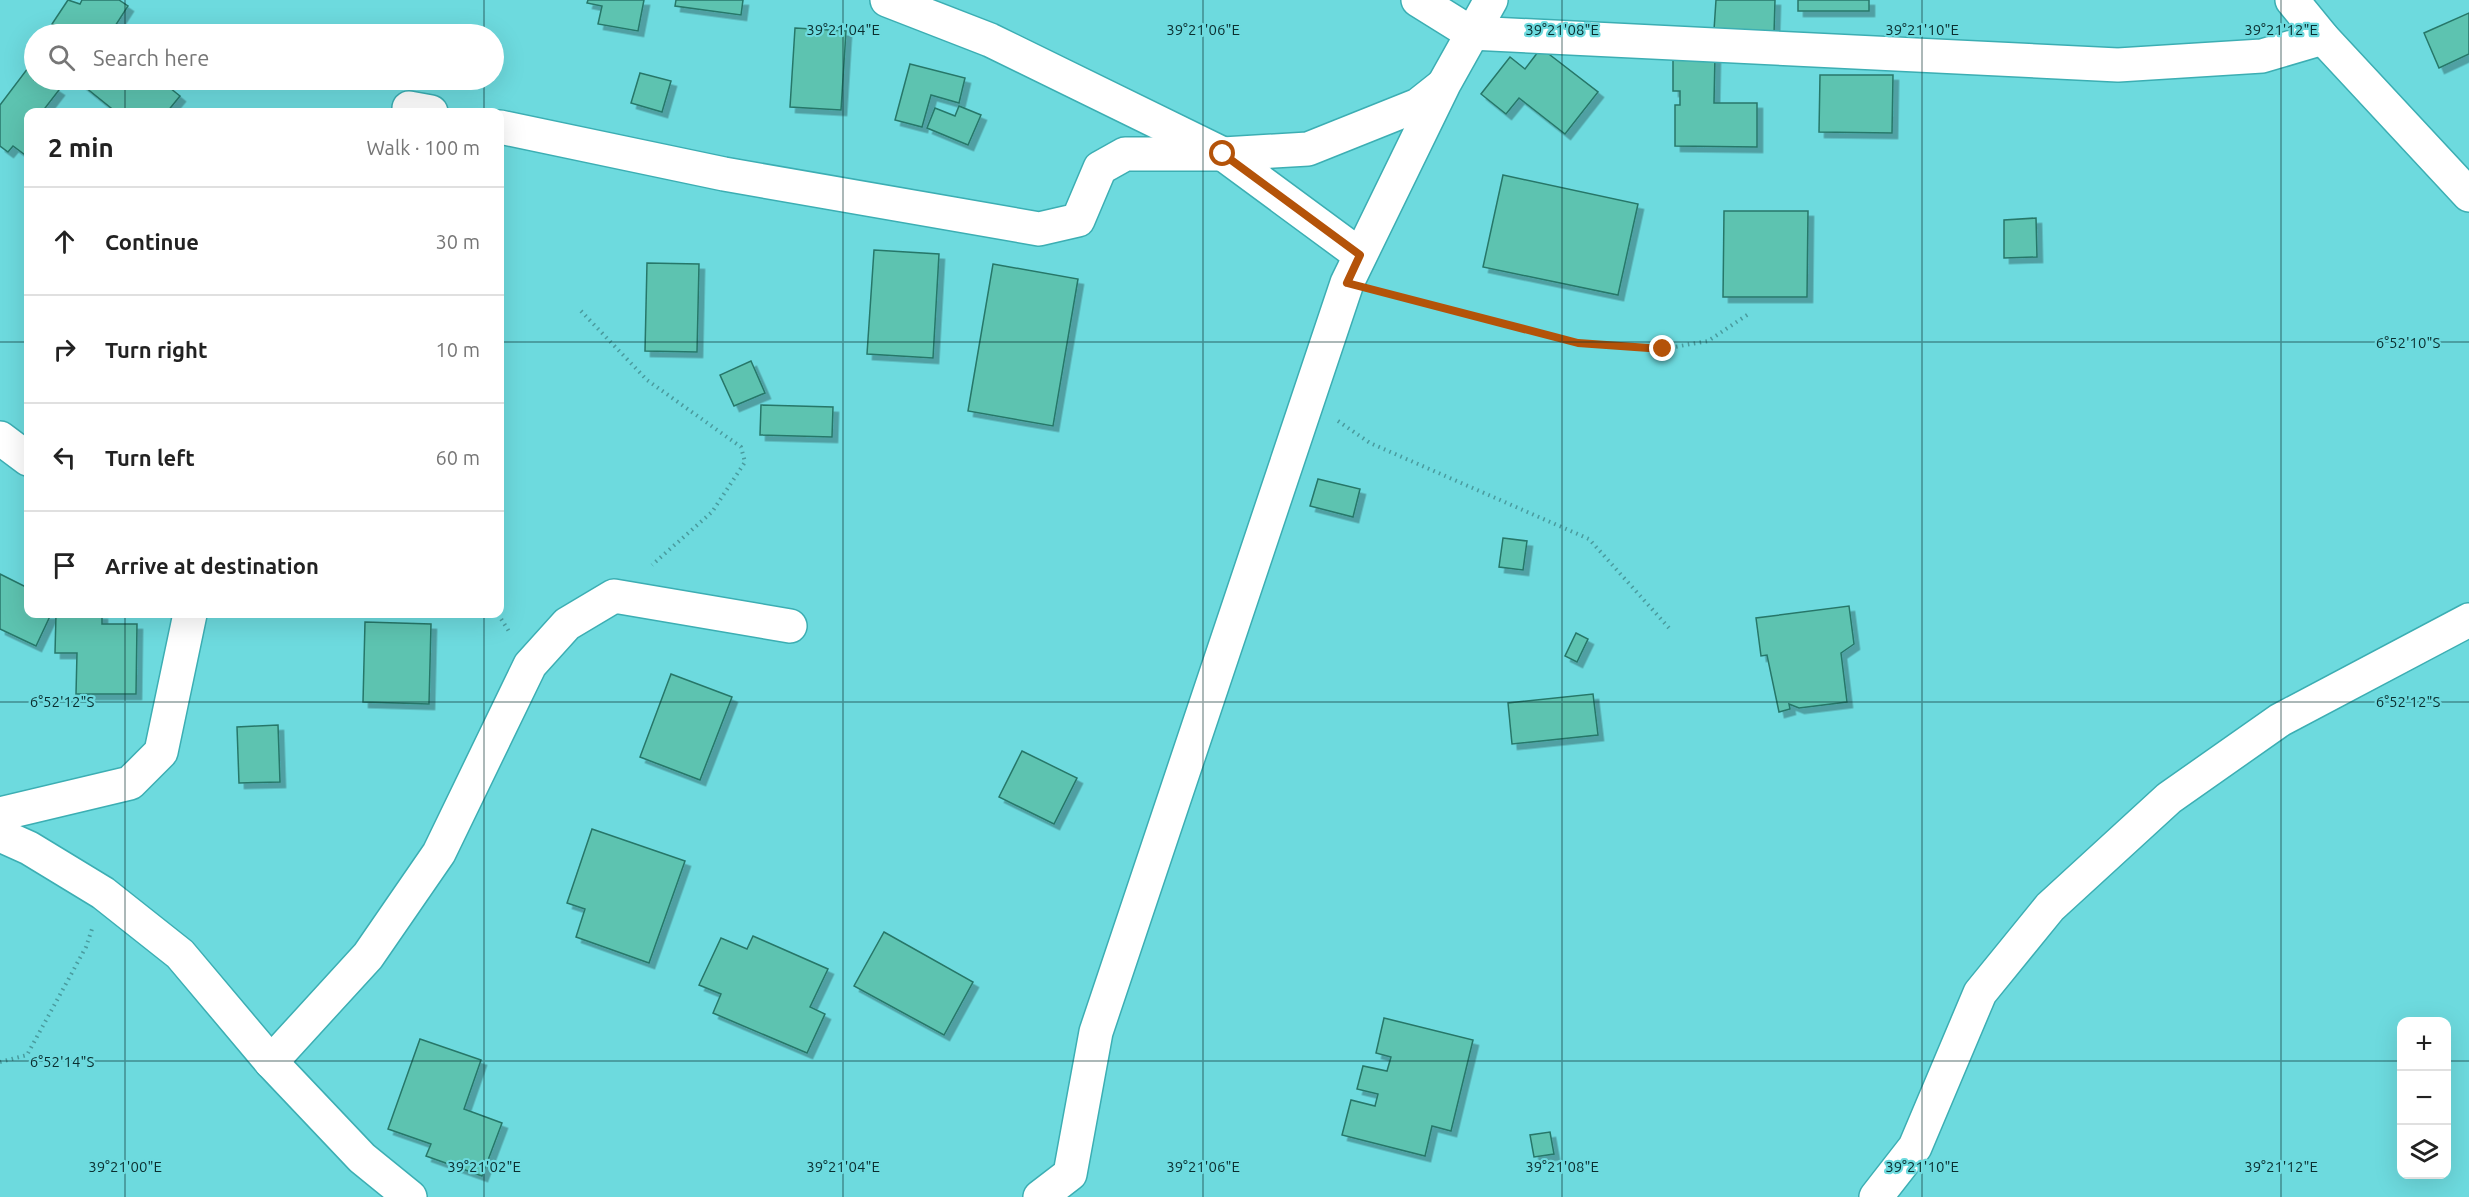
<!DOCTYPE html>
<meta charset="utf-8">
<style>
:root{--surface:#fff;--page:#f2f2f2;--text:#222;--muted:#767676;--line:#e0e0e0}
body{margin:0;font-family:Ubuntu,sans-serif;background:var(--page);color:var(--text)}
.controls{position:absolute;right:18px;bottom:18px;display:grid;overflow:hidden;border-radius:12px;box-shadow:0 6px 24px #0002}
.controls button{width:54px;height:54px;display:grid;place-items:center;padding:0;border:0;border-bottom:2px solid var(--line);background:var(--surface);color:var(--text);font:30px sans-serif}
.stop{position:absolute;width:18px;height:18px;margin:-14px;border:4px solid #b45309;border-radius:50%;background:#fff}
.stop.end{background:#b45309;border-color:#fff;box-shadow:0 2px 6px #0008}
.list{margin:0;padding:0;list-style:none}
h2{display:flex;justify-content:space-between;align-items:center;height:78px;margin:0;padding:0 24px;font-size:26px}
h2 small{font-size:20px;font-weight:400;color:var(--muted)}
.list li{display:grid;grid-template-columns:39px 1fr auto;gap:18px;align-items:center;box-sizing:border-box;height:108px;padding:0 24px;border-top:2px solid var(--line)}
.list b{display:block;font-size:22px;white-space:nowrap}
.list em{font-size:20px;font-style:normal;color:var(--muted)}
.icon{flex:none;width:33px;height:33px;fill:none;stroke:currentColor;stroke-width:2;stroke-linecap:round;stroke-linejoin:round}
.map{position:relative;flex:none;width:2469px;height:1197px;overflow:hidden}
.search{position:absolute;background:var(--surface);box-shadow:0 6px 24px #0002;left:24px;top:24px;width:480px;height:66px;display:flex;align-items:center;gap:15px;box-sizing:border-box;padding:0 21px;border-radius:33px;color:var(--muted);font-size:22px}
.panel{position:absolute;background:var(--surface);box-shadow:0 6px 24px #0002;left:24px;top:108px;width:480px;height:510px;border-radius:12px}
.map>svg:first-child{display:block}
</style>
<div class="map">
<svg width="2469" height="1197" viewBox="0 0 2469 1197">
<defs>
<filter id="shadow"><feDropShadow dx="5.5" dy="5.5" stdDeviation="0" flood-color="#0004"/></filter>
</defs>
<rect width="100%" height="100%" fill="#6ddade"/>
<g fill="#5dc3b0" stroke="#277769" stroke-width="1.5" filter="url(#shadow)">
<path d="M 68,0 L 80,4 L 82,0 L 119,0 L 128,6 L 110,34 L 69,34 L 52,24 Z"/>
<path d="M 588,0 L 644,0 L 638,31 L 598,24 L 602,6 L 587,3 Z"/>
<path d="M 676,0 L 743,0 L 741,15 L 675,6 Z"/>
<path d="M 1716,0 L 1775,0 L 1774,34 L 1714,30 Z"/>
<rect x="1798" y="0" width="71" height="11"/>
<path d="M 2469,13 L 2469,54 L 2439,68 L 2424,33 Z"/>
<path d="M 795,28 L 846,31 L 841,110 L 790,107 Z"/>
<path d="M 1541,48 L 1598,92 L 1565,134 L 1519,98 L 1506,114 L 1481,94 L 1510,57 L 1525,69 Z"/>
<path d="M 1673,54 L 1715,55 L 1714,103 L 1757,103 L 1757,147 L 1675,146 L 1675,105 L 1680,105 L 1680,91 L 1673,91 Z"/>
<path d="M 910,64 L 965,78 L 959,103 L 931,95 L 922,127 L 895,120 Z"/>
<path d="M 28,68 L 34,73 L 34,80 L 44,80 L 59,90 L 42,112 L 28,112 L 28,157 L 13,146 L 8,152 L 0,146 L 0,105 Z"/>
<path d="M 640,73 L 671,81 L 662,112 L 631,103 Z"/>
<path d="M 1820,75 L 1893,75 L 1892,133 L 1819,132 Z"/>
<path d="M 83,80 L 160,80 L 180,96 L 167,112 L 116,112 L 80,83 Z"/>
<path d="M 959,106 L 981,115 L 968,145 L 927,128 L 935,108 L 955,116 Z"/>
<path d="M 1503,175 L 1638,204 L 1618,295 L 1483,267 Z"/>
<path d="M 1724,211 L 1808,211 L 1807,297 L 1723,297 Z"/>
<path d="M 2036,218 L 2037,257 L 2004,258 L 2004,220 Z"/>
<path d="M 874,250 L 939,254 L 933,358 L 867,354 Z"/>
<path d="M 647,263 L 699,264 L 697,352 L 645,351 Z"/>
<path d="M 993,264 L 1078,279 L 1053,426 L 968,411 Z"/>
<path d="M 751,361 L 765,393 L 734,406 L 720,375 Z"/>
<path d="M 761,405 L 833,407 L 832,437 L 760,435 Z"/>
<path d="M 1318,479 L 1360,489 L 1353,517 L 1310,506 Z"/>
<path d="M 1503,538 L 1527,541 L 1523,570 L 1499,567 Z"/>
<path d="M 0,574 L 28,588 L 28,614 L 51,614 L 36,646 L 0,629 Z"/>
<path d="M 1849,606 L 1854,644 L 1841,653 L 1847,702 L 1799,708 L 1789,704 L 1790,709 L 1779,712 L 1767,655 L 1761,656 L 1756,618 Z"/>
<path d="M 56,614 L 102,614 L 102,624 L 137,624 L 136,694 L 76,694 L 77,653 L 55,653 Z"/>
<path d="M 365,622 L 431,624 L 429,704 L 363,702 Z"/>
<path d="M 1576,633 L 1588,639 L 1577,662 L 1565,656 Z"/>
<path d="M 671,674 L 732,697 L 700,780 L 640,757 Z"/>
<path d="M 1593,694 L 1598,735 L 1512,744 L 1508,703 Z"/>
<path d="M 278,725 L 280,782 L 239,783 L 237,727 Z"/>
<path d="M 1022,751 L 1077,778 L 1054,824 L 999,797 Z"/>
<path d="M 592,829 L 685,861 L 649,963 L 576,937 L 585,909 L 567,903 Z"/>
<path d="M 884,932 L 973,982 L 944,1035 L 854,986 Z"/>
<path d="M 753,936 L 828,969 L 810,1007 L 825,1014 L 807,1053 L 713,1013 L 721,994 L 699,985 L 721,938 L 747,949 Z"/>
<path d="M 1384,1018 L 1473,1040 L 1451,1131 L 1432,1126 L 1425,1156 L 1342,1135 L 1351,1100 L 1375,1106 L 1378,1094 L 1357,1089 L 1363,1066 L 1387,1071 L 1391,1057 L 1376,1053 Z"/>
<path d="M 420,1039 L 481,1060 L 464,1109 L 502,1123 L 482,1176 L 426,1156 L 431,1144 L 388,1129 Z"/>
<path d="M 1550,1132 L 1554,1154 L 1534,1157 L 1530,1135 Z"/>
</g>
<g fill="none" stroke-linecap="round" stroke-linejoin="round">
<g stroke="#3caeb3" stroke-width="36">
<g id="minor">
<path d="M 887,0 L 990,40 L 1223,154 L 1360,255"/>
<path d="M 1418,0 L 1471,33 L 2118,65 L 2262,56 L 2323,38"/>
<path d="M 2292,0 L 2323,38 L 2469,195"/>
<path d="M 409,108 L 431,112"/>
<path d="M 500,127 L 724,174 L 1039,229 L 1078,220 L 1100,168 L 1125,154 L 1223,154 L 1308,149 L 1418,105 L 1442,86"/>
<path d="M 0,438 L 28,459"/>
<path d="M 0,814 L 130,783 L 161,752 L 190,614"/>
<path d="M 0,835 L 29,848 L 103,893 L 180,954 L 271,1062 L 362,1158 L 410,1197"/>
<path d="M 271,1062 L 368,956 L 439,853 L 530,665 L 567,624 L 614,596 L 790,626"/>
<path d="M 1040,1197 L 1070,1174 L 1096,1032 L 1347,283 L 1444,84 L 1491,0"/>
<path d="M 1876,1197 L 1915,1147 L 1980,993 L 2050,907 L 2169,798 L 2280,720 L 2469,620"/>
</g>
</g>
<g stroke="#499b9e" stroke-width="4" stroke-dasharray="1.5 4.5" stroke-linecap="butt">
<path d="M 1383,292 L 1578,343 L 1663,349 L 1708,341 L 1750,313"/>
<path d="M 581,311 L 647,380 L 741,447 L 745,462 L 712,512 L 652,565"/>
<path d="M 1338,421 L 1370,443 L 1589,539 L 1669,628"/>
<path d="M 498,614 L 510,633"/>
<path d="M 0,1062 L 27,1055 L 86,947 L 92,929"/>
</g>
<use href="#minor" stroke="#fff" stroke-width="33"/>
</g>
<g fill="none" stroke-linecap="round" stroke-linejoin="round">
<path stroke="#b45309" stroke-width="8" d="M 1223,154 L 1360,255 L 1347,283 L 1578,343 L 1663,349"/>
</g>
<path fill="none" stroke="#0a2e2f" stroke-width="1.5" stroke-opacity="0.45" d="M 125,0 L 125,34M 484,0 L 484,34M 843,0 L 843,1197M 1203,0 L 1203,1197M 1562,0 L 1562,1197M 1922,0 L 1922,1197M 2281,0 L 2281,1197M 125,80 L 125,112M 484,80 L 484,112M 0,342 L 28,342M 500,342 L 2469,342M 125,614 L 125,1197M 484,614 L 484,1197M 0,702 L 2469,702M 0,1061 L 2402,1061M 2446,1061 L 2469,1061"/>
<g font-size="15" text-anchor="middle" fill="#0a2e2f" stroke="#6ddade" stroke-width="4.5" stroke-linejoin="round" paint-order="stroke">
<text x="843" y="35">39°21'04"E</text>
<text x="1203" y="35">39°21'06"E</text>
<text x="1562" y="35">39°21'08"E</text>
<text x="1922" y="35">39°21'10"E</text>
<text x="2281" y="35">39°21'12"E</text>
<text x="2408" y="348">6°52'10"S</text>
<text x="62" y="707">6°52'12"S</text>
<text x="2408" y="707">6°52'12"S</text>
<text x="62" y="1067">6°52'14"S</text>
<text x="125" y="1172">39°21'00"E</text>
<text x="484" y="1172">39°21'02"E</text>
<text x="843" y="1172">39°21'04"E</text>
<text x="1203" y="1172">39°21'06"E</text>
<text x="1562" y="1172">39°21'08"E</text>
<text x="1922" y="1172">39°21'10"E</text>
<text x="2281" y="1172">39°21'12"E</text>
</g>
</svg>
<div class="controls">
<button>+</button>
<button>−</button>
<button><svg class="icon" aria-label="layers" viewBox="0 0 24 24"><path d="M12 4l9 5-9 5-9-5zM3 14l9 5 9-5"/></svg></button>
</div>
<div class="stop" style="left:1223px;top:154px"></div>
<div class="stop end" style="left:1663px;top:349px"></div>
<div class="search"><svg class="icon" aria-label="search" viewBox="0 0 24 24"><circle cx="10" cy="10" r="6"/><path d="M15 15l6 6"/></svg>Search here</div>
<section class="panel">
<h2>2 min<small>Walk · 100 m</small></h2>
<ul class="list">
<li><svg class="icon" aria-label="ahead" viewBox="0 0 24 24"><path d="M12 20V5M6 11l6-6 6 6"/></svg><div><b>Continue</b></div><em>30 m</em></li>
<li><svg class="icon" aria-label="right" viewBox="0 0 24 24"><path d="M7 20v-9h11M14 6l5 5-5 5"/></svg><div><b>Turn right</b></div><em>10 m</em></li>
<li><svg class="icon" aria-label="left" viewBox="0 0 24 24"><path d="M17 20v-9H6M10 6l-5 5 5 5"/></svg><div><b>Turn left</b></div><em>60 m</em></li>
<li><svg class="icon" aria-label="arrive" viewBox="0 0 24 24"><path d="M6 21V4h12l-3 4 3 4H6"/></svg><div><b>Arrive at destination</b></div></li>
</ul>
</section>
</div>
